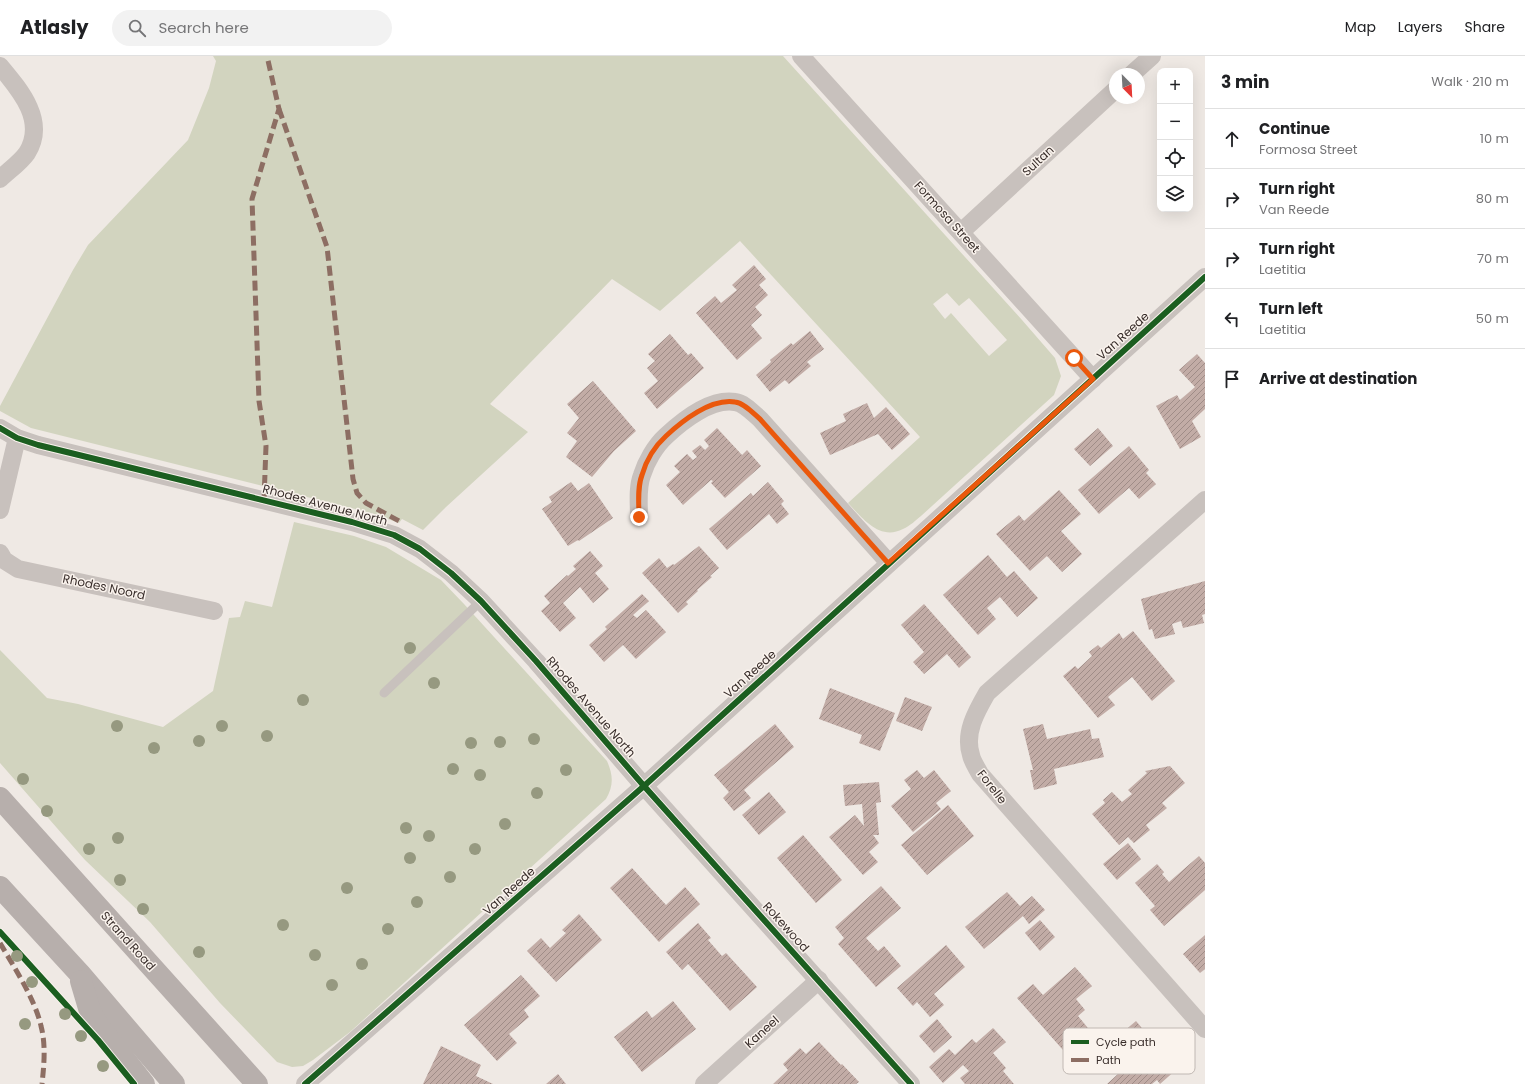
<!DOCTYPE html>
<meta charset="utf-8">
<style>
:root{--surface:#fff;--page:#f2f2f2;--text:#202124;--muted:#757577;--line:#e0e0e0}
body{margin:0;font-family:Poppins,sans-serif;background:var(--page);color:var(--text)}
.controls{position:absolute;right:12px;top:12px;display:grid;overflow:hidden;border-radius:8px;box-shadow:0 4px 16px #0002}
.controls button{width:36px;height:36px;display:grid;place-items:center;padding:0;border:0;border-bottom:1px solid var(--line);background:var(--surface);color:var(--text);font:20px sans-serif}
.compass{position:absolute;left:1109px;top:12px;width:36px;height:36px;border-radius:50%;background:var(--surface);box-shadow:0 4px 16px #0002;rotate:156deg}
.stop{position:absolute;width:12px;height:12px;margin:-9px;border:3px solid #ea580c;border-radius:50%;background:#fff}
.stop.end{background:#ea580c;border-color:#fff;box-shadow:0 1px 4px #0008}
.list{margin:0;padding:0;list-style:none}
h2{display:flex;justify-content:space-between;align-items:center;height:52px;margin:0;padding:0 16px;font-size:17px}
h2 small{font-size:13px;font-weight:400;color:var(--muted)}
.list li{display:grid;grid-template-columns:26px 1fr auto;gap:12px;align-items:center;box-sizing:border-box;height:60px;padding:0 16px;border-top:1px solid var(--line)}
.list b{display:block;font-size:15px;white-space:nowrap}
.list p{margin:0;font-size:13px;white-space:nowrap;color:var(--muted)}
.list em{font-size:13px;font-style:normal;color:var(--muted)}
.icon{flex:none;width:22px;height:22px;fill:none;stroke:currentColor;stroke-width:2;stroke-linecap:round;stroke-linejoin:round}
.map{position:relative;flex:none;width:1205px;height:1028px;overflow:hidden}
header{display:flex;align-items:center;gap:24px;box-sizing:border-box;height:56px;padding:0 20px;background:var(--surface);border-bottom:1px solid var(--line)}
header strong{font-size:19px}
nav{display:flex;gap:22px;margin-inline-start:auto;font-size:14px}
.search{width:280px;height:36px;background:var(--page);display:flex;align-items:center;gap:10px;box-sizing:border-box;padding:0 14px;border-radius:22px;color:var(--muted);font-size:15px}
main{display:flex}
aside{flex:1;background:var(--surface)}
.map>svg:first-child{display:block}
</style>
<header>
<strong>Atlasly</strong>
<div class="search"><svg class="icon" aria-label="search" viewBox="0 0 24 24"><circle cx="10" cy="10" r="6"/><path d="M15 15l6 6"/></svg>Search here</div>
<nav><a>Map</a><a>Layers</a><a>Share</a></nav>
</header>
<main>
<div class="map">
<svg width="1205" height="1028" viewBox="0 0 1205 1028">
<defs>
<pattern id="building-hatch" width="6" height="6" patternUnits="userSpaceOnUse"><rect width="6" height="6" fill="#c2aca6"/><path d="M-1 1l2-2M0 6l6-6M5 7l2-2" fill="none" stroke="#9f8c87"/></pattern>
</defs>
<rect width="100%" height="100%" fill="#efe9e4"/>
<g fill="#d2d4bf" fill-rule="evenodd">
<path d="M 213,0 L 783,0 L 1022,264 L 1055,302 L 1061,320 L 1054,339 L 921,460 C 916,464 910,470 903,473 C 880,485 863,463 848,447 L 920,381 L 740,185 L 660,255 L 612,223 L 490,348 L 528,376 L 446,451 L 423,474 L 402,463 L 399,467 L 371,457 L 31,372 L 0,355 L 0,350 L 73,214 L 88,189 L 188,84 L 209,32 L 216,5 ZM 947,237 L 959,250 L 969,242 L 1007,284 L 989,300 L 951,257 L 945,263 L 933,248 Z"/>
<path d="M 294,466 L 354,480 L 386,491 L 441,524 L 464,548 L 607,705 C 613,719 614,729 606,743 L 350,976 L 313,1004 L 303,1010 L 292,1011 L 277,1006 L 220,947 L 150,866 L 85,804 L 0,707 L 0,594 L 47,642 L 78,648 L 163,671 L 213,635 L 229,562 L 240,561 L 245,545 L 272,551 Z"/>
</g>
<g fill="url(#building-hatch)">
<path d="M 754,209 L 766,223 L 759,229 L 768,239 L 755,251 L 762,259 L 751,269 L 762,282 L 737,304 L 696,257 L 715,240 L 721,247 L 737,234 L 732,229 Z"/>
<path d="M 810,275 L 824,293 L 807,306 L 811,310 L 789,328 L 785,324 L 770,336 L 756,319 L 771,306 L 770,304 L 791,287 L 793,289 Z"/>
<path d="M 670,278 L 688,299 L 691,297 L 704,312 L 657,353 L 644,337 L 658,325 L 647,312 L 655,305 L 648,298 Z"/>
<path d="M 1197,298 L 1205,307 L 1205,353 L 1192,365 L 1201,381 L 1180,393 L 1156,350 L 1177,339 L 1180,344 L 1195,331 L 1179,314 Z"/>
<path d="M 593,325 L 636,375 L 614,395 L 592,421 L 566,401 L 577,385 L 567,377 L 579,362 L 567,348 Z"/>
<path d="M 867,347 L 874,362 L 886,351 L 910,378 L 892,394 L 878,378 L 830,399 L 820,377 L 846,365 L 843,358 Z"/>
<path d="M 717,372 L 742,399 L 747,394 L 761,410 L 725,442 L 711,427 L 713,425 L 711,424 L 683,449 L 666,429 L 680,416 L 674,410 L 687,398 L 693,404 L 697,401 L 692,395 L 700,389 L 705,394 L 709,390 L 704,384 Z"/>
<path d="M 1098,372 L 1113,390 L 1090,410 L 1074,393 Z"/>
<path d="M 1129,390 L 1149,414 L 1146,417 L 1156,428 L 1139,443 L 1129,432 L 1099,458 L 1078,434 Z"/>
<path d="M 571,426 L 578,435 L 589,427 L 613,462 L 579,485 L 578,484 L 568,490 L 542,453 L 552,446 L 549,441 Z"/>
<path d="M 768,426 L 784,445 L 781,448 L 789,458 L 777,468 L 769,458 L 727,494 L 709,473 L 751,437 L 753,440 Z"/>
<path d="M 1059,434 L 1081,458 L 1061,475 L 1082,498 L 1062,516 L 1047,500 L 1030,515 L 996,478 L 1019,459 L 1024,465 Z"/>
<path d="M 699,490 L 719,512 L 710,520 L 712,521 L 697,534 L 698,535 L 686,546 L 688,548 L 678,557 L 642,517 L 659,502 L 667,512 L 673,508 L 674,509 Z"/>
<path d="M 590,495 L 603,510 L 595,517 L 609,533 L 593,547 L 580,531 L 563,547 L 576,562 L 560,576 L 541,555 L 550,547 L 544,540 L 567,519 L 568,520 L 576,513 L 573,510 Z"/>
<path d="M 988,499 L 1007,521 L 1014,515 L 1038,542 L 1017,561 L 1000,541 L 987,552 L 996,563 L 978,579 L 943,539 Z"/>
<path d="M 1205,525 L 1205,558 L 1202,559 L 1204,567 L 1183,572 L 1181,565 L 1172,568 L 1175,578 L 1155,583 L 1152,573 L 1149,574 L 1141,543 Z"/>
<path d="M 642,538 L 649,545 L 633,559 L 637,562 L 646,554 L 666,576 L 636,603 L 623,589 L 604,606 L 589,589 L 607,573 L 605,571 Z"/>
<path d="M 924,548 L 971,601 L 959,612 L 947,598 L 924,618 L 913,606 L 924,596 L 901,569 Z"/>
<path d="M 1133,575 L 1175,625 L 1152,645 L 1132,621 L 1108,641 L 1115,649 L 1098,662 L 1063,620 L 1075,610 L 1078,613 L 1092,600 L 1089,596 L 1098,589 L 1101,592 L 1119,577 L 1123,583 Z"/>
<path d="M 830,632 L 895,657 L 880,695 L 859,687 L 862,679 L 819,663 Z"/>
<path d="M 905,641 L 932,651 L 922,675 L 896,665 Z"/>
<path d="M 775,668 L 794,691 L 744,734 L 751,742 L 734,755 L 723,742 L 729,736 L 714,719 Z"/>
<path d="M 1043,668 L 1047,683 L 1090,673 L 1092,683 L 1099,682 L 1104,701 L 1054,713 L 1057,728 L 1034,734 L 1030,714 L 1033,714 L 1023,673 Z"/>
<path d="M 1170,710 L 1185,727 L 1162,747 L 1167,752 L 1146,769 L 1150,774 L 1134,787 L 1128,781 L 1119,789 L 1092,758 L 1105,747 L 1103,744 L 1112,736 L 1122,746 L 1132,738 L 1128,734 L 1147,717 L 1145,715 Z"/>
<path d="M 917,714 L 924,722 L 934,714 L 951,735 L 936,747 L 941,753 L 913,776 L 891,750 L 911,733 L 904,724 Z"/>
<path d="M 879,726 L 881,746 L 876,747 L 879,779 L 873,779 L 879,787 L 869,796 L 878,806 L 863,819 L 829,781 L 855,759 L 864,770 L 862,748 L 845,750 L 843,729 Z"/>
<path d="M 769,736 L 786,756 L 759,779 L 742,759 Z"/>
<path d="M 948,749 L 974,780 L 927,819 L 901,789 Z"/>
<path d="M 803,779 L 842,824 L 816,847 L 777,802 Z"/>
<path d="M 1128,787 L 1141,803 L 1117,824 L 1103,808 Z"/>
<path d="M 1199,800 L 1205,807 L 1205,834 L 1164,870 L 1150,854 L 1155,850 L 1135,827 L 1157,808 L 1164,816 L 1162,818 L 1169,826 Z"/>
<path d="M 632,812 L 666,849 L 685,831 L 700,848 L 659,886 L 610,832 Z"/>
<path d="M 881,830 L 901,852 L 866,882 L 878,895 L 884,890 L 901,910 L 876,931 L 838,888 L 844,882 L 835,871 Z"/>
<path d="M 1007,836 L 1020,850 L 1032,840 L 1045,854 L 1029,868 L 1023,860 L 984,893 L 965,871 Z"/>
<path d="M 579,858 L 602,884 L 556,926 L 527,895 L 541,882 L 550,892 L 566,877 L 562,874 Z"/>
<path d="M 1040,864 L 1055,881 L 1040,895 L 1025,877 Z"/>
<path d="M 698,867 L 711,882 L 708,884 L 722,900 L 726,897 L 757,931 L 730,955 L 688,908 L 682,914 L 666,896 Z"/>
<path d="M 1205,879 L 1205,913 L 1200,917 L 1183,898 Z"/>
<path d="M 946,889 L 965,911 L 934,938 L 944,949 L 930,961 L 917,946 L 913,950 L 897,932 Z"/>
<path d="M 1075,911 L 1092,930 L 1076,943 L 1085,954 L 1078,960 L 1088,972 L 1063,994 L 1017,942 L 1033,928 L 1043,939 Z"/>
<path d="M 521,919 L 540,940 L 524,954 L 529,961 L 509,978 L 517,987 L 497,1005 L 464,969 Z"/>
<path d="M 673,945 L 696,973 L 642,1016 L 614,981 L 647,955 L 652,962 Z"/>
<path d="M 937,963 L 952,981 L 934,997 L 919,980 Z"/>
<path d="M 1136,965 L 1177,1013 L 1160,1028 L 1157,1024 L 1152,1028 L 1107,1028 L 1129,1008 L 1120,997 L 1116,1001 L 1107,990 Z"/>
<path d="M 993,972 L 1006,986 L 993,997 L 1006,1012 L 1003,1015 L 1014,1028 L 965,1028 L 960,1022 L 969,1015 L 963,1009 L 943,1027 L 929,1011 L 949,993 L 955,999 L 972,983 L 976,987 Z"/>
<path d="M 819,986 L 841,1009 L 842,1008 L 859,1026 L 856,1028 L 773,1028 L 788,1014 L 783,1008 L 800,992 L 806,998 Z"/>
<path d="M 441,990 L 481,1009 L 476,1020 L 493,1028 L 423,1028 Z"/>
<path d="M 558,1018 L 566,1028 L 546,1028 Z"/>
</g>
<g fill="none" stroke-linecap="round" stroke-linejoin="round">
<path stroke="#c8c1bd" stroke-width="9" d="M 384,637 L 481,545"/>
<g stroke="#c8c1bd" stroke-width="18">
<path d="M 801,0 L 1093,323"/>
<path d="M 0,10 C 20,34 47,65 27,97 C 20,107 8,115 0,123"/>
<path d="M 1132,18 L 1152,0"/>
<path d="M 961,176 L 1115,34"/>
<path d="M 0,372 L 17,382 L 38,389 L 352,466 L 394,479 L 420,493 L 451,517 L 481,545 L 536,605 L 644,730 L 911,1028"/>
<path d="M 1205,444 L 987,637 C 976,656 964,677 971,699 C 972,705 977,712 980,718 L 1205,973"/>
<path d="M 0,454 L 17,382"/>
<path d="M 639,461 C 639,448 637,432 642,419 C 646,406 655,390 666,380 C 682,365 711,342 735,346 C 744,347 753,357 760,363 L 889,507"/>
<path d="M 0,497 L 4,504 L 18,513 L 214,555"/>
<path d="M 305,1028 L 644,730 L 1205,221"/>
<path d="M 704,1028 L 819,924"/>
</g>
<g stroke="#b7afac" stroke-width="22">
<path d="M 0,742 L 257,1028"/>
<path d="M 0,831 L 80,918 L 174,1028"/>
<path d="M 81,925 L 89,952 L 97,968 L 144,1028"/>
</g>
<g stroke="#8d6e63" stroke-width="5" stroke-dasharray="10 5" stroke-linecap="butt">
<path d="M 279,53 L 327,191 L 353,423 L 357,437 L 366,447 L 399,465"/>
<path d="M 264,444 L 266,390 L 259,345 L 252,143 L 279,53 L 267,0"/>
<path d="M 0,887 C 14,911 35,943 41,970 C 46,989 44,1009 42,1028"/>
</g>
<g stroke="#faf3ed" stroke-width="8">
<g id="cycleway">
<path d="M 0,372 L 17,382 L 38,389 L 352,466 L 394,479 L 420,493 L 451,517 L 481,545 L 536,605 L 644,730 L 911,1028"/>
<path d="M 0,876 L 98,984 L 134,1028"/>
<path d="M 305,1028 L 644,730 L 1205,221"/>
</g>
</g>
<use href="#cycleway" stroke="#1b5e20" stroke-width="6"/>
</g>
<g fill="#969980">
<circle cx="410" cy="592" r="6"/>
<circle cx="434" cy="627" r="6"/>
<circle cx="303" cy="644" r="6"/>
<circle cx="117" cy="670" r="6"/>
<circle cx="222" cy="670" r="6"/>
<circle cx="267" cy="680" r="6"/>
<circle cx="534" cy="683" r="6"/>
<circle cx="199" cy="685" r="6"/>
<circle cx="500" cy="686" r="6"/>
<circle cx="471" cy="687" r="6"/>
<circle cx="154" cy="692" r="6"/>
<circle cx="453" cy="713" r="6"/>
<circle cx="566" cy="714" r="6"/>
<circle cx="480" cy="719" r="6"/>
<circle cx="23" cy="723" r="6"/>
<circle cx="537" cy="737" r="6"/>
<circle cx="47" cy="755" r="6"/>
<circle cx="505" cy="768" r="6"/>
<circle cx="406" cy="772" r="6"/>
<circle cx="429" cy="780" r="6"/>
<circle cx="118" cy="782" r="6"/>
<circle cx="89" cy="793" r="6"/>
<circle cx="475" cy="793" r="6"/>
<circle cx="410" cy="802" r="6"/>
<circle cx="450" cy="821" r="6"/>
<circle cx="120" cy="824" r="6"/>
<circle cx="347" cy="832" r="6"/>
<circle cx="417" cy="846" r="6"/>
<circle cx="143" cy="853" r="6"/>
<circle cx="283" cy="869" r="6"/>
<circle cx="388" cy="873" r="6"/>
<circle cx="199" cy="896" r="6"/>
<circle cx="315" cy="899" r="6"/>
<circle cx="17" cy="900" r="6"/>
<circle cx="362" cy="908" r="6"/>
<circle cx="32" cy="926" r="6"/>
<circle cx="332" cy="929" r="6"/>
<circle cx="65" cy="958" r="6"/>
<circle cx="25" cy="968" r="6"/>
<circle cx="81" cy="980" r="6"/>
<circle cx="103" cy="1010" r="6"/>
</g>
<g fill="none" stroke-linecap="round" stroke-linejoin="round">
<path stroke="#ea580c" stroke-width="5" d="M 639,461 C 639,448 637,432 642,419 C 646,405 655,390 666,380 C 682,365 711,342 735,346 C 744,347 753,357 760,363 L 888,507 L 1093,323 L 1074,302"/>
</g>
<g text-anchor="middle" stroke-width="3" stroke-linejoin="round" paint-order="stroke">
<g font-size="12" fill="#392e2b" stroke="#faf3ed">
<text transform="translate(1038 105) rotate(-43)" y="4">Sultan</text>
<text transform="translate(947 161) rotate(48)" y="4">Formosa Street</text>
<text transform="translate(1123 280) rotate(-42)" y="4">Van Reede</text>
<text transform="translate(325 449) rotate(15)" y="4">Rhodes Avenue North</text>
<text transform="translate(104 531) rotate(12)" y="4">Rhodes Noord</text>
<text transform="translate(750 618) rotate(-42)" y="4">Van Reede</text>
<text transform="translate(591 651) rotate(49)" y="4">Rhodes Avenue North</text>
<text transform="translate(992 731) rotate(52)" y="4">Forelle</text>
<text transform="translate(509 835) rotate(-42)" y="4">Van Reede</text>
<text transform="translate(786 871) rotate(48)" y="4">Rokewood</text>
<text transform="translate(128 885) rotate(48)" y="4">Strand Road</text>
<text transform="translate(762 976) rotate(-42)" y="4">Kaneel</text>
</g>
</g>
<rect x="1063" y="972" width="132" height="46" rx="6" fill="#faf3ed" stroke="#c0b8b3" stroke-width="1"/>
<rect x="1071" y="984" width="18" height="4" fill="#1b5e20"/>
<rect x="1071" y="1002" width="18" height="4" fill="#8d6e63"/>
<g font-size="11" fill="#392e2b">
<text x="1096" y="990">Cycle path</text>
<text x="1096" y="1008">Path</text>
</g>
</svg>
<div class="controls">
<button>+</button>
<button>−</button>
<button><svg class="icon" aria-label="locate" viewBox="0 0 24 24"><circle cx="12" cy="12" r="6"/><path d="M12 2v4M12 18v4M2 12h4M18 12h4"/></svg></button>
<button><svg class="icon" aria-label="layers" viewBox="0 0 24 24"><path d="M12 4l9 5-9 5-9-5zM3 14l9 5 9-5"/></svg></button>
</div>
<svg class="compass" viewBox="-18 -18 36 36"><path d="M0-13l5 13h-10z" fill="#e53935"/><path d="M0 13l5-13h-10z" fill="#757577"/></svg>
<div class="stop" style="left:1074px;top:302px"></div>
<div class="stop end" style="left:639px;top:461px"></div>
</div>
<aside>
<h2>3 min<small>Walk · 210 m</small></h2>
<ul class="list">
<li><svg class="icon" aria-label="ahead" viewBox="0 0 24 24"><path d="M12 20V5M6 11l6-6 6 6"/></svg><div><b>Continue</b><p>Formosa Street</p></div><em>10 m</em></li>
<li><svg class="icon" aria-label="right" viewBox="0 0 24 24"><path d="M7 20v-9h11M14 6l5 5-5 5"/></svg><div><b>Turn right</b><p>Van Reede</p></div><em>80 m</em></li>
<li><svg class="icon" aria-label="right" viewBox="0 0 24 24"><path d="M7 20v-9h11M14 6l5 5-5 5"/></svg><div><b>Turn right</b><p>Laetitia</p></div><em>70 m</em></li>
<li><svg class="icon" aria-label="left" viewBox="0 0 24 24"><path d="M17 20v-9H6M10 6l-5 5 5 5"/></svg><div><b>Turn left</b><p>Laetitia</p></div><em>50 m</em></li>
<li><svg class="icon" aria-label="arrive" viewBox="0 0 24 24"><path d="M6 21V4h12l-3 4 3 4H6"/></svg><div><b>Arrive at destination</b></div></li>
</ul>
</aside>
</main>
